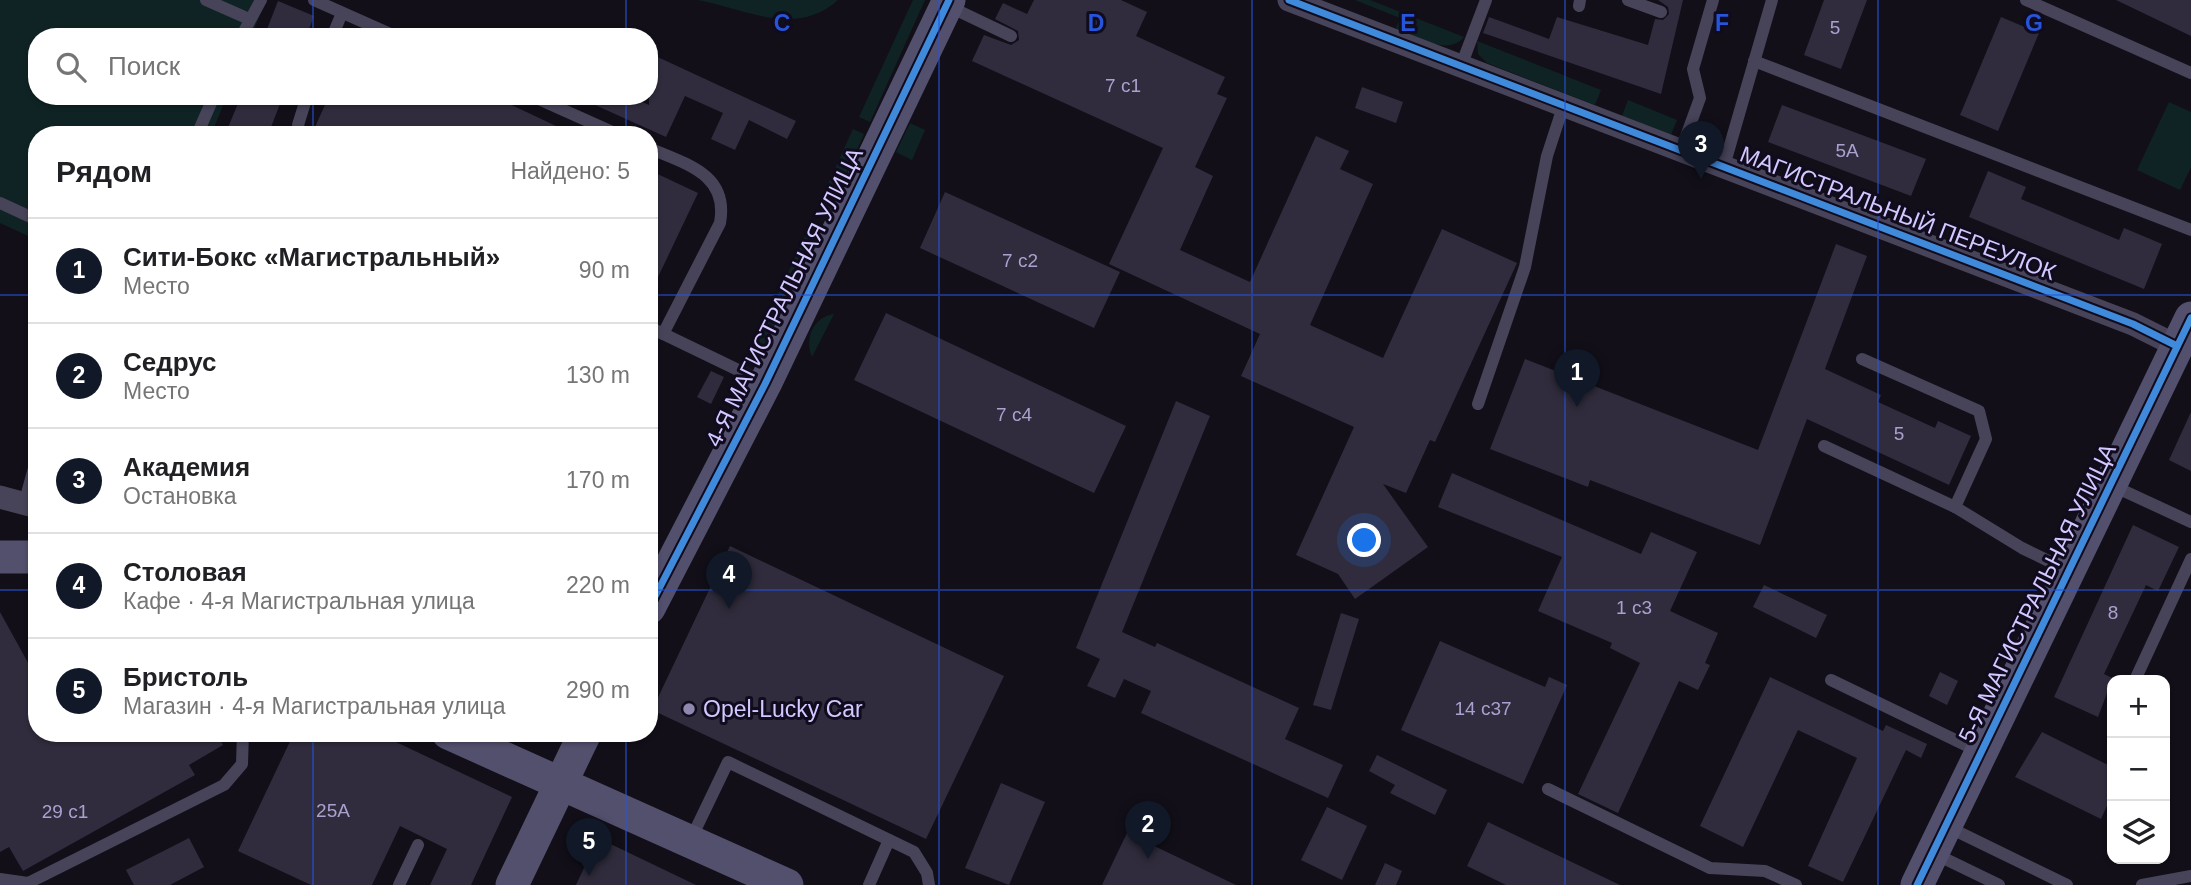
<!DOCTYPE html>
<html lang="ru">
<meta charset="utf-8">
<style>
:root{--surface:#fff;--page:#f2f2f2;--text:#202124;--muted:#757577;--line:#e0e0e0;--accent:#111827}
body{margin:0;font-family:Helvetica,sans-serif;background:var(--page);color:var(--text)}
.controls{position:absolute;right:21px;bottom:21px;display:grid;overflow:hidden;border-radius:14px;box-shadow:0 2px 5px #0004}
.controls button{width:63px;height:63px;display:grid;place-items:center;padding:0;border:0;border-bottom:2px solid var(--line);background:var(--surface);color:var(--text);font:35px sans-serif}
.you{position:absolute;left:1365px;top:541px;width:24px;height:24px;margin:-18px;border:5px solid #fff;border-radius:50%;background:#1a73e8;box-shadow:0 0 0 10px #1a73e833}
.badge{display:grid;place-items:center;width:46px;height:46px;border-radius:50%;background:var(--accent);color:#fff;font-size:23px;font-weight:700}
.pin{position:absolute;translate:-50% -58px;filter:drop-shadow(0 2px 4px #0008)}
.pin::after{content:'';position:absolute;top:37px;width:24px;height:21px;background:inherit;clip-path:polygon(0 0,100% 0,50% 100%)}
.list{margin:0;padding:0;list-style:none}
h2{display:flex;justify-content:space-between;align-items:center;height:91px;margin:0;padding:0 28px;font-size:30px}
h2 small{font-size:23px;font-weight:400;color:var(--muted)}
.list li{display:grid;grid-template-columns:46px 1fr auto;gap:21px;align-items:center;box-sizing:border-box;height:105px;padding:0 28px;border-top:2px solid var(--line)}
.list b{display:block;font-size:26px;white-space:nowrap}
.list p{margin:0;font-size:23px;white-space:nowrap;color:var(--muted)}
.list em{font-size:23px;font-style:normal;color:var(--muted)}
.icon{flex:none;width:38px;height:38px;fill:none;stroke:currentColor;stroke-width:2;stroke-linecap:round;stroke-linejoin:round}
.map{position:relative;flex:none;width:2191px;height:885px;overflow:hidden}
.search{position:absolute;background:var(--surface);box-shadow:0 2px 5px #0004;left:28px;top:28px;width:630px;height:77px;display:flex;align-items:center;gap:18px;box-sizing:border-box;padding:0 24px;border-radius:28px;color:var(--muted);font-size:26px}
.panel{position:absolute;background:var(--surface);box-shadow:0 2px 5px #0004;left:28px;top:126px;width:630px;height:616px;border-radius:28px}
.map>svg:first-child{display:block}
</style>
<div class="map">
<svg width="2191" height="885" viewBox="0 0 2191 885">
<rect width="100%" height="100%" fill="#120f19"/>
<g fill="#0f2325">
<path d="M 0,0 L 266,0 L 251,37 L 37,37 L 37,96 L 227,96 L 211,135 L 37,135 L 37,240 L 0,223 Z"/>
<path d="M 698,0 L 838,0 C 796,38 746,9 698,0 Z"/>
<path d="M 913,0 L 925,0 L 870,122 L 859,117 Z"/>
<path d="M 1355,0 L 1370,0 L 1464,37 C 1447,57 1416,36 1396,28 L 1400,18 Z"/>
<path d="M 1477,41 L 1601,90 L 1595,105 L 1487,63 L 1478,54 Z"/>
<path d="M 1628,100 L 1677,120 L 1671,135 L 1622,116 Z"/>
<path d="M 2169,102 L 2191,112 L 2191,167 L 2180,190 L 2137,170 Z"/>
<path d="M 910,123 L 925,130 L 912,160 L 896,152 Z"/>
<path d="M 853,129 L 864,134 L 829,211 L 818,206 Z"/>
<path d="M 807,232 L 817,237 L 768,343 L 762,352 L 752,358 L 750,354 Z"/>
<path d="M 834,314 L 812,357 C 804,339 813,317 834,314 Z"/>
</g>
<g fill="#302c3d">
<path d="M 1034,0 L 1121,0 L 1147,12 L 1136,36 L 1225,77 L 1217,94 L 1227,98 L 1195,167 L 1213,176 L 1180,250 L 1250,282 L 1316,136 L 1349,151 L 1340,169 L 1373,184 L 1310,325 L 1383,358 L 1442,229 L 1517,263 L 1435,442 L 1430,440 L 1406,493 L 1383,484 L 1428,547 L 1355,599 L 1338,574 L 1296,555 L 1354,427 L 1241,376 L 1260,334 L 1109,264 L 1163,148 L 972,61 L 984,35 L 1011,45 L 1019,40 L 1018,31 L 995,19 L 1003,3 L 1027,14 Z"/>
<path d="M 1658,0 L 1683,0 L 1661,94 L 1483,33 L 1489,17 L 1549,39 L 1557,17 L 1648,45 L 1655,19 L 1663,20 L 1669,14 L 1668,7 Z"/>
<path d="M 1824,0 L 1867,0 L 1841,69 L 1804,55 Z"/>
<path d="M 2116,0 L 2191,0 L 2191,36 Z"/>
<path d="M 278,1 L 314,16 L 306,37 L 264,37 Z"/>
<path d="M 2001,17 L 2039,33 L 1998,131 L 1960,115 Z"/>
<path d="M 649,53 L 796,121 L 787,139 L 749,120 L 735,150 L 711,139 L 723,113 L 685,96 L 666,137 L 575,96 L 629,96 L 649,105 Z"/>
<path d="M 1362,87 L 1403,102 L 1396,123 L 1355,108 Z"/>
<path d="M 241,96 L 283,96 L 268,135 L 225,135 Z"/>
<path d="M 329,96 L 493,96 L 575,135 L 331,135 L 315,127 Z"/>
<path d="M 1782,105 L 1926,159 L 1911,196 L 1768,142 Z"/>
<path d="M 649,170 L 698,193 L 649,296 Z"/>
<path d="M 1988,171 L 2026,187 L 2021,199 L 2119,240 L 2124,228 L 2162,244 L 2144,289 L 1969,217 Z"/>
<path d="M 945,192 L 1120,272 L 1094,328 L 920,248 Z"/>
<path d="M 1836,244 L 1867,256 L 1825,369 L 1881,395 L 1878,402 L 1935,428 L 1938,421 L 1971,436 L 1949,485 L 1807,419 L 1760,545 L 1590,480 L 1588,487 L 1490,449 L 1525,359 L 1758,450 Z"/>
<path d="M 886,313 L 1126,426 L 1094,493 L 854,380 Z"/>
<path d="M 711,371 L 724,377 L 711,404 L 697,397 Z"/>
<path d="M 1176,401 L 1210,416 L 1122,632 L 1155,647 L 1157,643 L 1299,708 L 1285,739 L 1343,765 L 1328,798 L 1141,713 L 1151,691 L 1124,679 L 1115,698 L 1087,686 L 1100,659 L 1076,648 Z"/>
<path d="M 2191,412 L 2191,471 L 2169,460 Z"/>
<path d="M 1452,473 L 1641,554 L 1651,532 L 1697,552 L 1670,611 L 1718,633 L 1705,663 L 1710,665 L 1698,690 L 1679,681 L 1618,813 L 1578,794 L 1640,663 L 1610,648 L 1612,643 L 1538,611 L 1562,557 L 1438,507 Z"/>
<path d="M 2133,525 L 2179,547 L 2158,591 L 2146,585 L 2104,674 L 2116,680 L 2112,680 L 2098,717 L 2054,697 Z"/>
<path d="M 730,546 L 1004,676 L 926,839 L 652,710 Z"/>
<path d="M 1764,585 L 1827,615 L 1816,638 L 1753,607 Z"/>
<path d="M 0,612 L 37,679 L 37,733 L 216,733 L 223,745 L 189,765 L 195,775 L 23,871 L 9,847 L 0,852 Z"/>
<path d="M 1341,613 L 1359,619 L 1331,710 L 1313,705 Z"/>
<path d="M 1440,641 L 1545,687 L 1549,677 L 1567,685 L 1523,784 L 1401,730 Z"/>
<path d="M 1940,672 L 1958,681 L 1947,705 L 1929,696 Z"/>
<path d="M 1770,677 L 1883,731 L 1886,725 L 1927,744 L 1921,758 L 1906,750 L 1843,882 L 1808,866 L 1857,758 L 1798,730 L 1743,847 L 1700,826 Z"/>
<path d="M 2042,732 L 2112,767 L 2112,795 L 2101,819 L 2015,777 Z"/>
<path d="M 294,733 L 377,733 L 512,797 L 471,885 L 430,885 L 447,849 L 400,826 L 372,885 L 311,885 L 238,851 Z"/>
<path d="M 1377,755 L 1447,790 L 1435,815 L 1390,793 L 1395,785 L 1369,771 Z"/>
<path d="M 1001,783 L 1045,802 L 1009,885 L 965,868 Z"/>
<path d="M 1327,807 L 1367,826 L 1342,880 L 1301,860 Z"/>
<path d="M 1488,822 L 1620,885 L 1506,885 L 1467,866 Z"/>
<path d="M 1127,833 L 1236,885 L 1102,885 Z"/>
<path d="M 189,838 L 204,867 L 170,885 L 134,885 L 126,870 Z"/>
<path d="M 598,838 L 696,885 L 576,885 Z"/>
<path d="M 1385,863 L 1402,871 L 1396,885 L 1375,885 Z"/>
</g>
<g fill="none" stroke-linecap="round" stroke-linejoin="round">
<g stroke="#47445a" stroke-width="12">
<path d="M 206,0 L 249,19"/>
<path d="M 314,0 L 397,37"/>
<path d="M 1628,0 L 1661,12"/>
<path d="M 2026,0 L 2191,73"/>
<path d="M 948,6 L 1011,36"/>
<path d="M 1579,6 L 1580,0"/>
<path d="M 241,37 L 261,0"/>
<path d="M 332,37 L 342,13"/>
<path d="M 1754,61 L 2191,230"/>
<path d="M 1461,66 L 1486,0"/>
<path d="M 532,96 L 619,135"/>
<path d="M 197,135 L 214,96"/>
<path d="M 301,135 L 298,125 L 307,96"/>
<path d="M 649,148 C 686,164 729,174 720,223 L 663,334"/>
<path d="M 1681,150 L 1700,98 L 1693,69 L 1713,0"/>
<path d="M 1724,166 L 1772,0"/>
<path d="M 0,203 L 37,220"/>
<path d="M 649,327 L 765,383"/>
<path d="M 1862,359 L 1979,411 L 1986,439 L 1955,507"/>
<path d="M 1478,404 L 1525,267 L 1547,156 L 1564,104"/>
<path d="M 1824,446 L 1955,507 L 2022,548 L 2069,571"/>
<path d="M 2111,485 L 2191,522"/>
<path d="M 24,504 L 37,457"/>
<path d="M 1831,680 L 1978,751"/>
<path d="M 2135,680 L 2191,559"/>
<path d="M 1548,789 L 1710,868 L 1765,871 L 1796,885"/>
<path d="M 1946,826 L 2067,885"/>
<path d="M 690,841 L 728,762 L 914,852 L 927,873 L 929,885"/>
<path d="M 1933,853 L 1999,885"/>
<path d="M 0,879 L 28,883 L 224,785 L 242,764 L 243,733"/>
<path d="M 399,885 L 418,845"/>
<path d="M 869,885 L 889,840"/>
<path d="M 2142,885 L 2191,876"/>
</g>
<g stroke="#47445a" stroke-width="23">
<path d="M 1289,0 L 2133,324 L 2177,346"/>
<path d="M 0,497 L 37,507"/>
</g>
<g stroke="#53506e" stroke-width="33">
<path d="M 0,557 L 37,557"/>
<path d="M 649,608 L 765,384 L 949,0"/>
<path d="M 448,733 L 787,885"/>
<path d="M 512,885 L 585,733"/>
<path d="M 1917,885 L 2191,318"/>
</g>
<g stroke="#100b1d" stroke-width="11">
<g id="cycleway">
<path d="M 1289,0 L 2133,324 L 2177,346"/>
<path d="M 649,608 L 765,384 L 949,0"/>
<path d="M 1917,885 L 2191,318"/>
</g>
</g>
<use href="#cycleway" stroke="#408adc" stroke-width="7"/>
</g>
<path fill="none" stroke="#2654da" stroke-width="2" stroke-opacity="0.55" d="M 313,0 L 313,37M 626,0 L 626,37M 939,0 L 939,885M 1252,0 L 1252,885M 1565,0 L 1565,885M 1878,0 L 1878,885M 313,96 L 313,135M 626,96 L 626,135M 0,295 L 37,295M 649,295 L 2191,295M 0,590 L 37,590M 649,590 L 2191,590M 313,733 L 313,885M 626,733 L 626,885"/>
<circle fill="#8f87ae" stroke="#100b1d" stroke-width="2.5" cx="689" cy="709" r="7"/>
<g text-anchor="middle" stroke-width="6" stroke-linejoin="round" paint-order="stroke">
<g font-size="19" fill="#aaa1ce">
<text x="1835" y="34">5</text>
<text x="1123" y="92">7 с1</text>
<text x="1847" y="157">5А</text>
<text x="1020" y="267">7 с2</text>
<text x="1014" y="421">7 с4</text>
<text x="1899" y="440">5</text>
<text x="1634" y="614">1 с3</text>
<text x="2113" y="619">8</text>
<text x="1483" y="715">14 с37</text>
<text x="333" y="817">25А</text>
<text x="65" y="818">29 с1</text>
</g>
<g font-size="23" fill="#d3c8ff" stroke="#100b1d">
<text transform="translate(1898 213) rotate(21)" y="8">МАГИСТРАЛЬНЫЙ ПЕРЕУЛОК</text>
<text transform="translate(784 297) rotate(-64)" y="8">4-Я МАГИСТРАЛЬНАЯ УЛИЦА</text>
<text transform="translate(2037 593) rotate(-64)" y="8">5-Я МАГИСТРАЛЬНАЯ УЛИЦА</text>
</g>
<g font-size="23" fill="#d3c8ff" stroke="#100b1d" text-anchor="start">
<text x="703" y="717">Opel-Lucky Car</text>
</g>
</g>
<g font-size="23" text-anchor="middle" font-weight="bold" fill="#2654da" stroke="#100b1d" stroke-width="6" stroke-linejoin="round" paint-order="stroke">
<text x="782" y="31">C</text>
<text x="1096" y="31">D</text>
<text x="1408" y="31">E</text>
<text x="1722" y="31">F</text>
<text x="2034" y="31">G</text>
</g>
</svg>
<div class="controls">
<button>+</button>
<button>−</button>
<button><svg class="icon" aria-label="layers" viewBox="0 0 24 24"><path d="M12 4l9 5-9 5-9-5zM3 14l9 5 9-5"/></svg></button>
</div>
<div class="you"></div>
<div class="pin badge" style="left:1577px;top:407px">1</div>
<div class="pin badge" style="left:1148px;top:859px">2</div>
<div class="pin badge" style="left:1701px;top:179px">3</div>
<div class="pin badge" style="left:729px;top:609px">4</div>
<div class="pin badge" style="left:589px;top:876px">5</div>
<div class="search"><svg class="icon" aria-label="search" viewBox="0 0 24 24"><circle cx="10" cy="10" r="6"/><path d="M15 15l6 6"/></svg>Поиск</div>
<section class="panel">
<h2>Рядом<small>Найдено: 5</small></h2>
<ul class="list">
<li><span class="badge">1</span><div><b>Сити-Бокс «Магистральный»</b><p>Место</p></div><em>90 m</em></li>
<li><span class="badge">2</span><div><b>Седрус</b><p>Место</p></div><em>130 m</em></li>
<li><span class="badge">3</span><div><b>Академия</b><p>Остановка</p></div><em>170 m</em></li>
<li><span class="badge">4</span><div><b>Столовая</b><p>Кафе · 4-я Магистральная улица</p></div><em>220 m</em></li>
<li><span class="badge">5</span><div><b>Бристоль</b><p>Магазин · 4-я Магистральная улица</p></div><em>290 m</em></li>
</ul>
</section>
</div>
